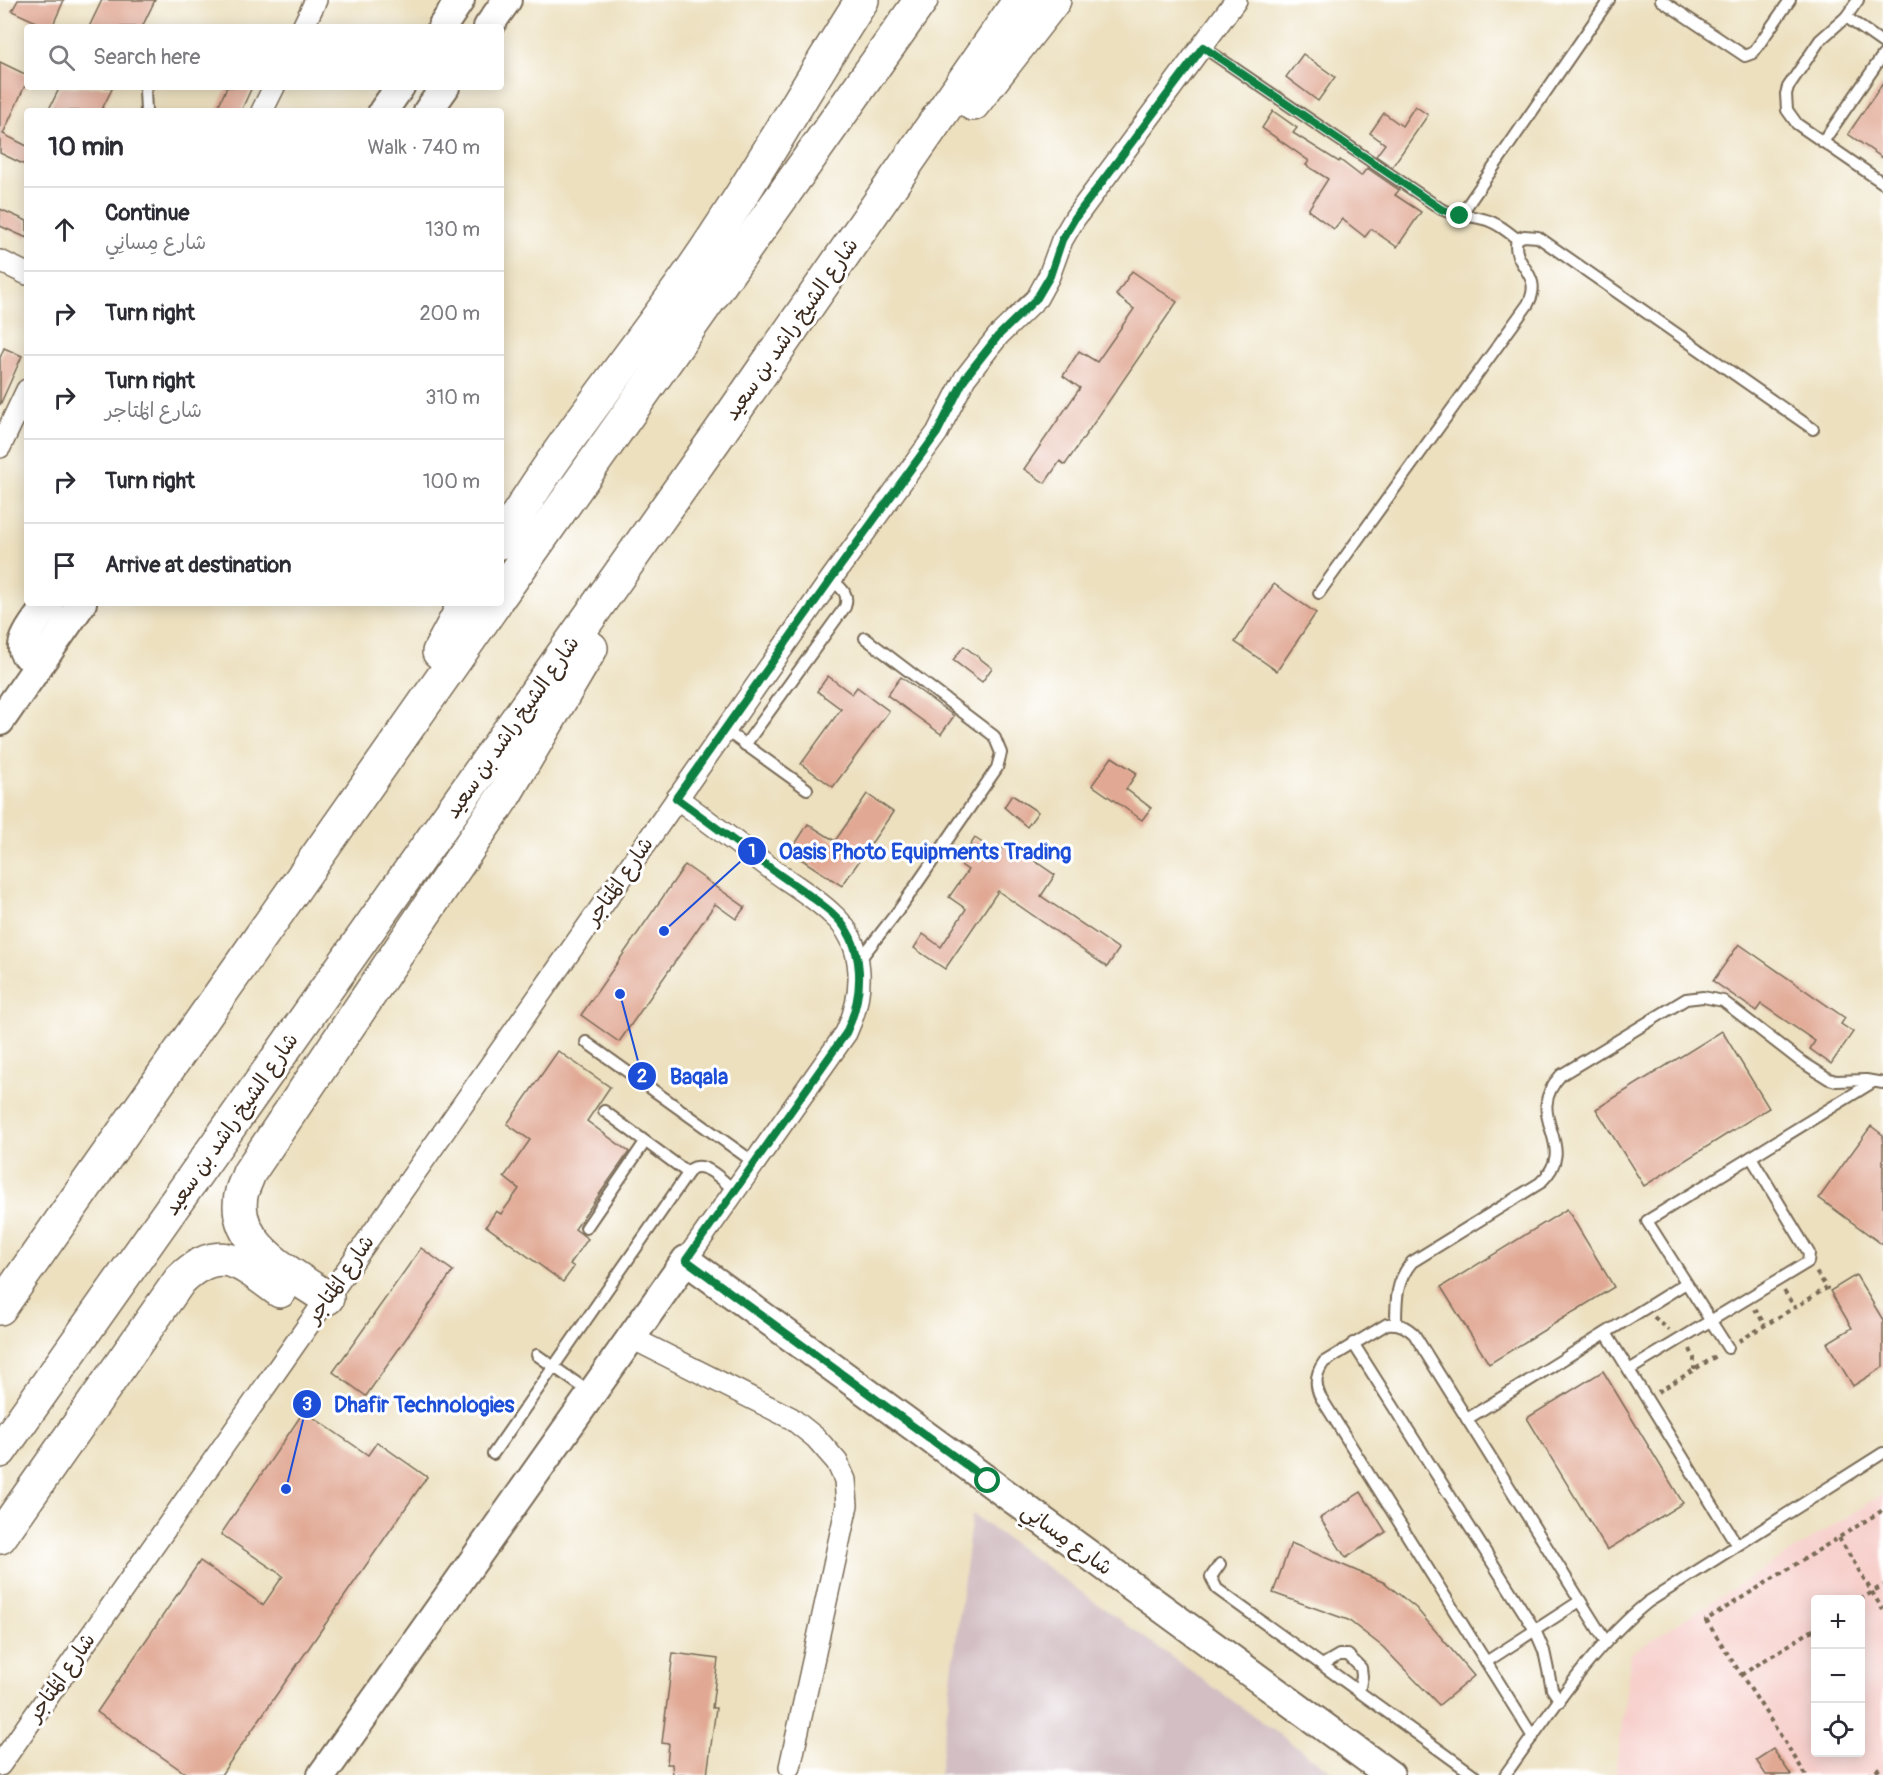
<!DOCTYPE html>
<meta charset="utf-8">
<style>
:root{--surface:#fff;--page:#f2f2f3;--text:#2b2b33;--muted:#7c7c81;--line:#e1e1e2}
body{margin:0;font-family:Pangolin,"Playpen Sans Arabic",sans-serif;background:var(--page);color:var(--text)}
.controls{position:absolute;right:18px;bottom:18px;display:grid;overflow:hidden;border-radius:6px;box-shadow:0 3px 15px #0003}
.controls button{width:54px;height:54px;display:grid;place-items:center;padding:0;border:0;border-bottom:2px solid var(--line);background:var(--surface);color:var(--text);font:30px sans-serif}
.stop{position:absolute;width:18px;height:18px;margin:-14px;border:4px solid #0b8043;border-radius:50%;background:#fff}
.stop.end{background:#0b8043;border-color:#fff;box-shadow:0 2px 6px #0008}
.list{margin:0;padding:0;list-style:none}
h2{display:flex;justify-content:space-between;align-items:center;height:78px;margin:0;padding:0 24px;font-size:26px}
h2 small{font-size:20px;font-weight:400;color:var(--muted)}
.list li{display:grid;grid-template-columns:39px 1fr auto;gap:18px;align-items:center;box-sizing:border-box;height:84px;padding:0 24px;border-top:2px solid var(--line)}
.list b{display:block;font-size:22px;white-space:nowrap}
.list p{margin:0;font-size:20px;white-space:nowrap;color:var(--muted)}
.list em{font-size:20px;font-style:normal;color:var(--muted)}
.icon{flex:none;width:33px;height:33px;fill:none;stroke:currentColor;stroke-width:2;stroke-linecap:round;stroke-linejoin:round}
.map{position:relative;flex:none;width:1883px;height:1775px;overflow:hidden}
.search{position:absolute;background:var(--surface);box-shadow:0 3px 15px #0003;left:24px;top:24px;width:480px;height:66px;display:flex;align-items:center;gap:15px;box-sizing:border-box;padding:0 21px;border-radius:6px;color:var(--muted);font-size:22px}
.panel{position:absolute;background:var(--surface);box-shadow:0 3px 15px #0003;left:24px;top:108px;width:480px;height:498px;border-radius:6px}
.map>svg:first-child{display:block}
</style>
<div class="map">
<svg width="1883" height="1775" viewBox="0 0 1883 1775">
<rect width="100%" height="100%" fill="#fff"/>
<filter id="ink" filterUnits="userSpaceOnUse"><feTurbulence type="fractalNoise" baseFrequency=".0167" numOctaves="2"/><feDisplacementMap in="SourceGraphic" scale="12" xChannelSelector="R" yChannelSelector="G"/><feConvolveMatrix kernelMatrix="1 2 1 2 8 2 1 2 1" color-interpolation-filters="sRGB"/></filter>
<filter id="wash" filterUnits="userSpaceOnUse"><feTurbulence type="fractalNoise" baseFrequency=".008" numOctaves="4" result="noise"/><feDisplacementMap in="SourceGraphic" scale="24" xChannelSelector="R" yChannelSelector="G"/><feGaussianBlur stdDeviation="1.35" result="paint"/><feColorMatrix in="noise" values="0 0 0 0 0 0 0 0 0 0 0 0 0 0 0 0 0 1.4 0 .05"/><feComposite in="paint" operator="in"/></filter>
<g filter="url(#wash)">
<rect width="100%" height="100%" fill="#ece0bf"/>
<path fill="#f7d0cc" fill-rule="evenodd" d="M 1883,1494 L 1883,1775 L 1615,1775 L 1631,1653 ZM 1816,1600 L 1860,1600 L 1860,1752 L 1816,1752 Z"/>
<path fill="#d2bec3" d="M 972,1514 L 1336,1775 L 939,1775 Z"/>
<g id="blocks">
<g fill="#e1a994">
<path d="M 18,0 L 64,0 L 52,27 L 47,27 L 12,11 Z"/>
<path d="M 102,0 L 155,0 L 142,27 L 89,27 Z"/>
<path d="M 1303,54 L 1335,77 L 1318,101 L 1286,77 Z"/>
<path d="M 0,62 L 27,75 L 27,81 L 3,134 L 27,146 L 27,166 L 0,153 Z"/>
<path d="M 1883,83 L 1883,158 L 1848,134 Z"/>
<path d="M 60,87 L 113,87 L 101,111 L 48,111 Z"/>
<path d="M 227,87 L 252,87 L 241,111 L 216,111 Z"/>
<path d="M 1415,106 L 1428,115 L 1392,167 L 1376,156 L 1385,144 L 1370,133 L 1384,113 L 1402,126 Z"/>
<path d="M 1273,111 L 1297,128 L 1293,133 L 1339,162 L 1340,160 L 1361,176 L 1367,168 L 1399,190 L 1395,195 L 1421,212 L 1397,247 L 1371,229 L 1365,237 L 1342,219 L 1334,229 L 1308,210 L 1328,179 L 1306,165 L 1309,161 L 1262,128 Z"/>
<path d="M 0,209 L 27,221 L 27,238 L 0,226 Z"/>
<path d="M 1132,271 L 1177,302 L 1065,465 L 1060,461 L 1045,483 L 1024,469 L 1080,388 L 1063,376 L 1079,351 L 1097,362 L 1134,309 L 1116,295 Z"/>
<path d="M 4,348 L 22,356 L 0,405 L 0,358 Z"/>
<path d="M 1274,584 L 1316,613 L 1277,671 L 1235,642 Z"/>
<path d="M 964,646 L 992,668 L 982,682 L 953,660 Z"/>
<path d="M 828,676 L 852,694 L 857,687 L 889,711 L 833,787 L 801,764 L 841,709 L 817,691 Z"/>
<path d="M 901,677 L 954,716 L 941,734 L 887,695 Z"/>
<path d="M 1112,757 L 1137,773 L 1126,789 L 1151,808 L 1142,820 L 1092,785 Z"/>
<path d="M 867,794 L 893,812 L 842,886 L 790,852 L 808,824 L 835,841 Z"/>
<path d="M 1012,795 L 1038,812 L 1027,827 L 1004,807 Z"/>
<path d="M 975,838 L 999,854 L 1007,842 L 1055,875 L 1041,896 L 1119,949 L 1107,967 L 998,891 L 945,969 L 914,948 L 923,934 L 941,947 L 966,909 L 949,897 L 968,870 L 958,863 Z"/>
<path d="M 685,865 L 745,907 L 736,919 L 715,904 L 619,1042 L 581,1015 Z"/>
<path d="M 1739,944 L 1845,1018 L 1841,1024 L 1853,1032 L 1831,1064 L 1810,1049 L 1815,1041 L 1761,1004 L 1756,1011 L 1713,981 Z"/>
<path d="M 1722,1031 L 1769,1108 L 1644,1186 L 1596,1109 Z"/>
<path d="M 558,1051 L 610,1087 L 587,1121 L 629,1152 L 575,1229 L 588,1239 L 570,1264 L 574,1267 L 563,1282 L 486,1226 L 496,1211 L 501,1214 L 519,1189 L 504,1177 L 530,1140 L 507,1124 Z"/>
<path d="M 1871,1126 L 1883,1135 L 1883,1245 L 1819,1198 Z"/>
<path d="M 1567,1209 L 1614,1287 L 1489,1364 L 1441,1287 Z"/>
<path d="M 421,1248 L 453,1271 L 366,1396 L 333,1372 Z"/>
<path d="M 1856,1275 L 1883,1320 L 1883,1367 L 1853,1386 L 1827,1343 L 1852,1328 L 1830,1291 Z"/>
<path d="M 1603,1371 L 1683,1503 L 1607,1550 L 1527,1418 Z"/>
<path d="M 304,1411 L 368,1455 L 377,1442 L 427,1477 L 221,1775 L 188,1775 L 97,1712 L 200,1561 L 263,1605 L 283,1576 L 221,1534 Z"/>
<path d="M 1361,1492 L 1386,1532 L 1346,1558 L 1320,1518 Z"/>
<path d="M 1291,1543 L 1385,1583 L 1416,1608 L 1474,1676 L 1439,1705 L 1383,1647 L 1348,1620 L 1273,1593 Z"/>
<path d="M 673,1653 L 718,1659 L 712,1708 L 716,1708 L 707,1775 L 673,1775 L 672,1764 L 667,1764 L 669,1744 L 662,1743 Z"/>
<path d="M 1773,1749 L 1791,1775 L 1766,1775 L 1756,1760 Z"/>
</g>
</g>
</g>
<g filter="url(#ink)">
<use href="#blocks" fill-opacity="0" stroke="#796a56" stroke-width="1.5"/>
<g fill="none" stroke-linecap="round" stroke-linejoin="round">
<g stroke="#796a56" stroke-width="14">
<g id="lane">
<path d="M 1661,0 L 1745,56 L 1753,53 L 1790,0"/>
<path d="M 1858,0 L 1846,17 L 1820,40 L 1788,87 L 1786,94 L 1787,110 L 1797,124 L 1883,183"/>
<path d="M 1846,17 L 1883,43"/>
<path d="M 1203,47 L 1441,209 C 1455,216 1468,215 1483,219 C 1496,222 1507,231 1517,239"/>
<path d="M 146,111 L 145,90 L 147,87"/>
<path d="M 1823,142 L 1883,55"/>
<path d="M 1460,216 L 1609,0"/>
<path d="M 1517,239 L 1524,236 L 1538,237 L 1813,429"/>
<path d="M 1319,593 L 1528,304 C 1545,273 1510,266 1517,239"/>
<path d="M 725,730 L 807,789"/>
<path d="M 745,745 L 845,607 C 850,593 840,587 831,579"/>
<path d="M 858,962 L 901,907 L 997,768 L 1001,753 L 994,736 L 865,638"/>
<path d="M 586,1042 L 755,1163"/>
<path d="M 604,1111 L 688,1173"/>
<path d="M 586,1228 L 645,1142"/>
<path d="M 1396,1324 C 1396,1299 1396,1281 1412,1262 L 1540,1183 C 1583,1143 1520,1119 1561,1075 L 1686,999 L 1703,997 L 1723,1001 L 1799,1060 L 1829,1079 L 1836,1081 L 1866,1080 L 1883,1083"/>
<path d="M 1606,1333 L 1737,1545"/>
<path d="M 1353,1343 L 1535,1630 L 1544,1651 L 1552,1689 L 1560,1701"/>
<path d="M 1728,1348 L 1647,1221 L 1873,1082"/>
<path d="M 537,1355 L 591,1393"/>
<path d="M 1629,1370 L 1808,1262 L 1809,1253 L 1751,1157"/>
<path d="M 1467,1419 L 1686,1283"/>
<path d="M 493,1454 L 691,1169 C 705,1160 724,1182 735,1191"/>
<path d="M 1220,1564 L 1211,1577 L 1217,1589 L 1474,1775"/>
<path d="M 1486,1662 L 1580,1601"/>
<path d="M 1322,1665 L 1339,1655 L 1348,1655 L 1361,1668 L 1362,1676 L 1359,1692"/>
<path d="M 1533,1737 L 1320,1396 C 1314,1383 1316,1373 1324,1362 L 1387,1324 C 1399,1323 1405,1326 1414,1334 L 1606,1642"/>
<path d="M 1505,1775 C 1547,1717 1593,1646 1648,1602 L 1883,1453"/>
</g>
</g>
<g stroke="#796a56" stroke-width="24">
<g id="street">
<path d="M 303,27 L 316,0"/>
<path d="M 262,111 L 274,87"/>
<path d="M 0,261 L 27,274"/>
<path d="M 0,447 L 27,390"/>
<path d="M 677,798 C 709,822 741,846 773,870 C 792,884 814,897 832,914 C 867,944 864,995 846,1033 L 686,1260"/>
<path d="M 632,1338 L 791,1418 L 816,1438 L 837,1462 L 845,1480 L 847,1505 L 790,1767"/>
<path d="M 0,1765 L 831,579 L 937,433 L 965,378 L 998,336 L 1037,298 L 1049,276 L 1062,240 L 1075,218 L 1236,0"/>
</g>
</g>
<g stroke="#796a56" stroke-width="32">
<g id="secondary">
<path d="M 442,27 L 460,0"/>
<path d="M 488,27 L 507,0"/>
<path d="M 383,111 L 400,87"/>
<path d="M 428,111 L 445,87"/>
<path d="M 49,650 C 42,653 34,660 27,655 C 12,647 42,613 49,603"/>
<path d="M 0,721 L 82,603"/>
<path d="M 322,1775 L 686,1260 L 1390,1775"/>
</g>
</g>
<g stroke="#796a56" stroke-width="36">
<g id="highway">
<path d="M 973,104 L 1054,0"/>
<path d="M 501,542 C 558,445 631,358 695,266 C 755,180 805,88 862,0"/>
<path d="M 501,594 L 921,0"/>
<path d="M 439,652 L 465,603"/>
<path d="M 327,1298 C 292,1274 228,1243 242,1191 C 244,1185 247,1179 249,1173 L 505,794 L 591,648"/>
<path d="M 0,1308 L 495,603"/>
<path d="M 0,1451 L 718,435 L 1020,0"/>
<path d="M 0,1537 L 180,1280 C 220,1241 243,1264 280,1291"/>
</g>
</g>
<g stroke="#796a56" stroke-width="4" stroke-dasharray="4.5 4.5" stroke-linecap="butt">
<path d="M 1784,1291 L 1794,1306"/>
<path d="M 1755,1309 L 1765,1325"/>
<path d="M 1654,1317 L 1669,1330"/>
<path d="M 1739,1341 L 1827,1288 L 1816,1272"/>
<path d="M 1690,1349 L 1694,1358 L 1694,1369"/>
<path d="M 1658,1392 L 1718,1355"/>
<path d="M 1839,1538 L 1883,1610"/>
<path d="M 1860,1600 L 1883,1585"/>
<path d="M 1741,1675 L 1816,1628"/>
<path d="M 1806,1775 L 1706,1620 L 1883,1510"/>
<path d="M 1868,1775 L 1883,1766"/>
</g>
<use href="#lane" stroke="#fff" stroke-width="10"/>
<use href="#street" stroke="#fff" stroke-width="21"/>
<use href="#secondary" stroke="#fff" stroke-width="28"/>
<use href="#highway" stroke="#fff" stroke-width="33"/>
</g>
</g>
<g fill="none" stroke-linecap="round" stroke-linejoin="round" filter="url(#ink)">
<path stroke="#0b8043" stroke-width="8" d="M 988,1481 L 686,1260 L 846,1033 C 864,995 867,944 832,913 C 814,897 792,884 773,870 C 741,846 709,822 676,798 L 831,579 L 937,433 L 965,378 L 998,336 L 1037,298 L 1050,276 L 1062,240 L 1075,218 L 1203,47 L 1441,209 L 1460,216"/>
</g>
<g text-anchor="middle" stroke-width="6" stroke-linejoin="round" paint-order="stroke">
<g font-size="21" fill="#3b2a1e" stroke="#fff">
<text transform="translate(791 329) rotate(-55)" y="7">شارع الشيخ راشد بن سعيد</text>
<text transform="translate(512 727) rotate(-55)" y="7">شارع الشيخ راشد بن سعيد</text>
<text transform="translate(619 881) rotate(-55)" y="7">شارع المُتاجر</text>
<text transform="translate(231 1124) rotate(-55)" y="7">شارع الشيخ راشد بن سعيد</text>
<text transform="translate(340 1279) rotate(-55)" y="7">شارع المُتاجر</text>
<text transform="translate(1067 1539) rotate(36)" y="7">شارع مِسانِي</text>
<text transform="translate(61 1677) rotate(-55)" y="7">شارع المُتاجر</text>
</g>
</g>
<path fill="none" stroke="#1d4ed8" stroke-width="2" d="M664 931L752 851M620 994L642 1076M286 1489L307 1404"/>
<g fill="#1d4ed8" stroke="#fff" stroke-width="2">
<circle cx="664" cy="931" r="6"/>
<circle cx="620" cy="994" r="6"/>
<circle cx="286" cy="1489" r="6"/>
<circle cx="752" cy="851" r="15"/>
<circle cx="642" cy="1076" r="15"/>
<circle cx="307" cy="1404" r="15"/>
</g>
<g font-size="18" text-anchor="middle" font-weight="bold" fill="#fff">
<text x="752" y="857">1</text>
<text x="642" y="1082">2</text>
<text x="307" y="1410">3</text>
</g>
<g font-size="22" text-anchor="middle" font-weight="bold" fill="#1d4ed8" stroke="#fff" stroke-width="6" stroke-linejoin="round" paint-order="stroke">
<text x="925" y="859">Oasis Photo Equipments Trading</text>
<text x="699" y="1084">Baqala</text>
<text x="424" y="1412">Dhafir Technologies</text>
</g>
</svg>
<div class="controls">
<button>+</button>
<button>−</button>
<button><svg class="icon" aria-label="locate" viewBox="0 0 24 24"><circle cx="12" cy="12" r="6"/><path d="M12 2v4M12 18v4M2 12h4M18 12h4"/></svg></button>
</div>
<div class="stop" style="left:988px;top:1481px"></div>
<div class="stop end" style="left:1460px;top:216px"></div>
<div class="search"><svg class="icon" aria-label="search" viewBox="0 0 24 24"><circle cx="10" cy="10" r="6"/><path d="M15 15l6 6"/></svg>Search here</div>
<section class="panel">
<h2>10 min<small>Walk · 740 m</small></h2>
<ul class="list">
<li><svg class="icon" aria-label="ahead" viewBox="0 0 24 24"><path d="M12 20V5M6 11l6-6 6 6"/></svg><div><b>Continue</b><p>شارع مِسانِي</p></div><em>130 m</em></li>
<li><svg class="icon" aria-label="right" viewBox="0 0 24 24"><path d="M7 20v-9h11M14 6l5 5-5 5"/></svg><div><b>Turn right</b></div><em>200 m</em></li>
<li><svg class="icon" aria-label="right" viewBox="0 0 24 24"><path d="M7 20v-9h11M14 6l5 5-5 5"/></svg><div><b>Turn right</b><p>شارع المُتاجر</p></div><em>310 m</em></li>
<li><svg class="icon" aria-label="right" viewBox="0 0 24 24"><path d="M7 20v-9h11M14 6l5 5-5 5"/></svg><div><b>Turn right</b></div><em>100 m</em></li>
<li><svg class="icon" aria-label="arrive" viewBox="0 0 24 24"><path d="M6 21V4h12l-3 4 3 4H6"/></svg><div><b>Arrive at destination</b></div></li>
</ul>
</section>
</div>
